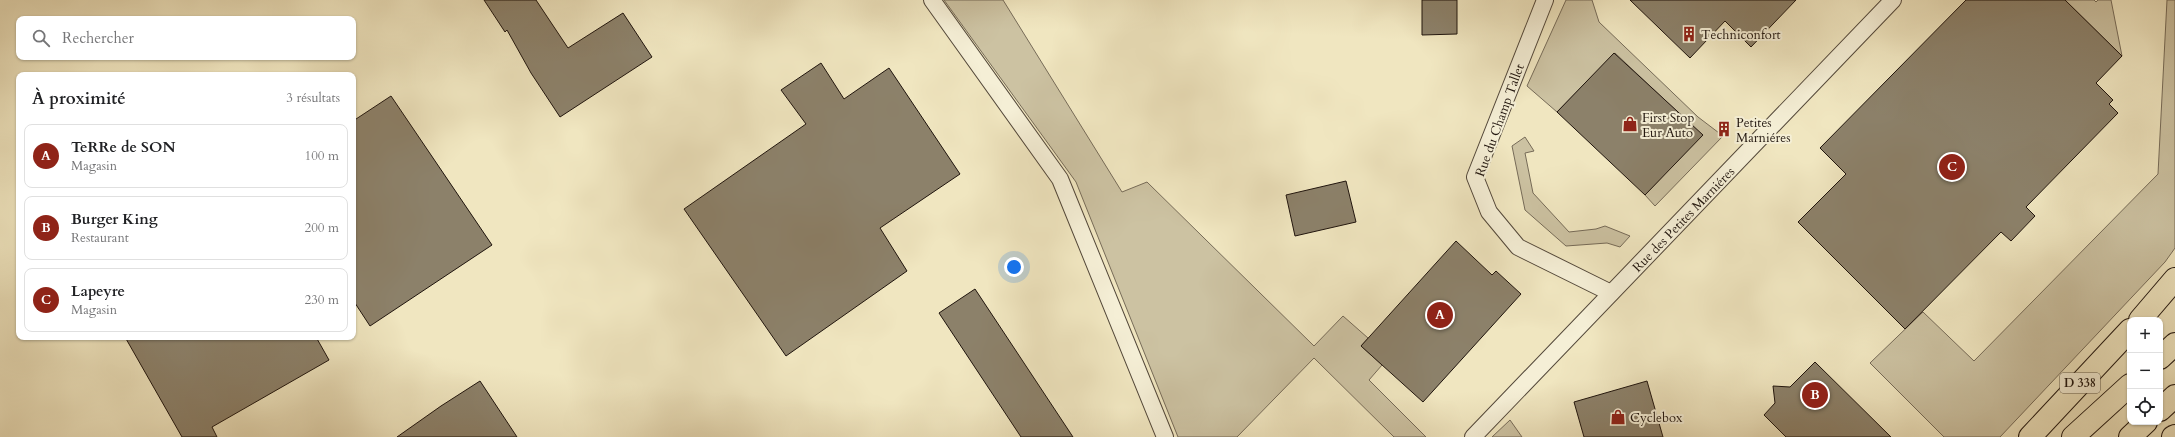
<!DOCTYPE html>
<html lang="fr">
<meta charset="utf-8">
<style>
:root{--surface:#fff;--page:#f6f6f6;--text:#202124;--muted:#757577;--line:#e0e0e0;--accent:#8f2418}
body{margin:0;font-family:Cardo,serif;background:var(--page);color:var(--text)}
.controls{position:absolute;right:12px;bottom:12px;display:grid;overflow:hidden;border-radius:8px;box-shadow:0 1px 3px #0004}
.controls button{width:36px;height:36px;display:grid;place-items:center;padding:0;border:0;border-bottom:1px solid var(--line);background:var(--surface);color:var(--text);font:20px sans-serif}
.you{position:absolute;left:1014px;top:267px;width:14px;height:14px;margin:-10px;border:3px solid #fff;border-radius:50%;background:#1a73e8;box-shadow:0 0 0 6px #1a73e833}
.badge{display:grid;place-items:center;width:26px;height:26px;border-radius:50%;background:var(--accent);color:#fff;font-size:13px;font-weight:700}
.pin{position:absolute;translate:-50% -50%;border:2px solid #fff;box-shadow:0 1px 4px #0006}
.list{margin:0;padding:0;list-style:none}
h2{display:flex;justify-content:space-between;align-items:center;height:52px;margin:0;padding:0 16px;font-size:17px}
h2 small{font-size:13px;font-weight:400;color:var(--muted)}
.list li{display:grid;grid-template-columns:26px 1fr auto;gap:12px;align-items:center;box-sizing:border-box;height:64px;margin:0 8px 8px;padding:0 8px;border:1px solid var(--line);border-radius:8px}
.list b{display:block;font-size:15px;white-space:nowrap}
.list p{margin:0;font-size:13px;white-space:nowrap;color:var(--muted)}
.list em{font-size:13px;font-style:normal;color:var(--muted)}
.icon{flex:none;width:22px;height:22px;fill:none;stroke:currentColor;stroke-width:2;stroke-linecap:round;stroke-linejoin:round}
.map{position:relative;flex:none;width:2175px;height:437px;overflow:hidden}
.search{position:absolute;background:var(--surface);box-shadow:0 1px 3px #0004;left:16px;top:16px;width:340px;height:44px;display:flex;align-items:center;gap:10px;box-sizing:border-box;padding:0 14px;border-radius:8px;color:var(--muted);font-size:15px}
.panel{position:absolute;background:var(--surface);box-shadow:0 1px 3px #0004;left:16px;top:72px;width:340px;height:268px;border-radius:8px}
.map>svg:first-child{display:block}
</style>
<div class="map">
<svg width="2175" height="437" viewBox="0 0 2175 437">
<rect width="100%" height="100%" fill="#f0e6c0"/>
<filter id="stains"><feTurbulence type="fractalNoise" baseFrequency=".005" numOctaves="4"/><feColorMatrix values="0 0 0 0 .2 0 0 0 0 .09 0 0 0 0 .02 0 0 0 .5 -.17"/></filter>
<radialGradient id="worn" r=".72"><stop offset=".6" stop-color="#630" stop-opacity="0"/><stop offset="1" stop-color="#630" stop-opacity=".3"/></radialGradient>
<g fill="#ccc2a2" stroke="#766b58">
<path d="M 944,0 L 1003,0 L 1122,192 L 1147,182 L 1314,346 L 1343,316 L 1368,338 L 1361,346 L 1382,365 L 1369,380 L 1426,437 L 1394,437 L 1314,358 L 1237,437 L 1178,437 L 1076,182 Z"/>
<path d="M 1566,0 L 1592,0 L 1599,22 L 1698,117 L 1723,136 L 1655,206 L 1645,195 L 1702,135 L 1615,53 L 1557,112 L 1527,86 Z"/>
<path d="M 2065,0 L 2094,0 L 2096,2 L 2098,0 L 2111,0 L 2122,56 Z"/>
<path d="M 2167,0 L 2175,0 L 2175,248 L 2165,262 L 2000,437 L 1944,437 L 1870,363 L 1923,312 L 1974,361 L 2158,174 Z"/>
<path d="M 1525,137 L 1534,151 L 1525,153 L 1533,193 L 1569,232 L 1596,229 L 1605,226 L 1630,236 L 1620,247 L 1607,243 L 1566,246 L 1525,210 L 1512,146 Z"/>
<path d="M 1510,420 L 1522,437 L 1492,437 Z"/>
</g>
<g fill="#8c816a" stroke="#1f140d">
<path d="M 484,0 L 536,0 L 568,48 L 623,13 L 652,57 L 560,117 L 531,73 L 507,30 L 505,32 Z"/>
<path d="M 1422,0 L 1457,0 L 1457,34 L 1422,35 Z"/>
<path d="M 1630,0 L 1796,0 L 1751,47 L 1725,21 L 1690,58 Z"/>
<path d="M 1966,0 L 2065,0 L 2122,56 L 2096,83 L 2113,100 L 2109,104 L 2118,113 L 2026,207 L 2035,216 L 2011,241 L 2001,232 L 1905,329 L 1798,222 L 1846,174 L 1820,148 Z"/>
<path d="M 1614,53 L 1703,135 L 1645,195 L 1557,112 Z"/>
<path d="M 821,63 L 844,99 L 889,68 L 960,174 L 880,228 L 907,271 L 786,356 L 684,209 L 806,124 L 781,90 Z"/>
<path d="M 391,96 L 492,245 L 370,326 L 353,300 L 353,121 Z"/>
<path d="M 1346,181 L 1356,222 L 1295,236 L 1286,195 Z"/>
<path d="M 1456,241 L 1492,275 L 1496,271 L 1521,294 L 1423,402 L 1361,346 Z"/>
<path d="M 975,289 L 1073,437 L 1021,437 L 939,313 Z"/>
<path d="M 125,337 L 316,337 L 329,360 L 212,427 L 217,437 L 182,437 Z"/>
<path d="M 1815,362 L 1891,437 L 1786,437 L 1764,415 L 1775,403 L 1773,386 L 1790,387 Z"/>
<path d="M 480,381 L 517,437 L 397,437 L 441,406 Z"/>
<path d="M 1647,381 L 1663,437 L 1584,437 L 1574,402 Z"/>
</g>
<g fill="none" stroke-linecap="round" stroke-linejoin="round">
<g stroke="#53483a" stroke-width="18">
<g id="service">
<path d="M 932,0 L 1060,179 L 1165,437"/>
<path d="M 1545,0 L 1475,177 L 1489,212 L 1518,247 L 1611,293"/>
<path d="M 1473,437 L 1893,0"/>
</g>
</g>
<g stroke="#1f140d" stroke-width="24">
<g id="primary">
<path d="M 2160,358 L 2175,344"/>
<path d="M 2160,410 L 2175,396"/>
<path d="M 2073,437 L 2130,385"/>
<path d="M 2130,437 L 2146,422"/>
</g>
</g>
<g stroke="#1f140d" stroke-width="24">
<g id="trunk">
<path d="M 2140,320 L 2175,279"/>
<path d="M 2030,437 L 2130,330"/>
<path d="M 2173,437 L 2175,436"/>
</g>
</g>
<use href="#service" stroke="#f5efd6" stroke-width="16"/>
<use href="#primary" stroke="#f0e6c0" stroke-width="22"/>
<use href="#trunk" stroke="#f0e6c0" stroke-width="22"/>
</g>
<defs>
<g id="building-bare" transform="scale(1.2)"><path d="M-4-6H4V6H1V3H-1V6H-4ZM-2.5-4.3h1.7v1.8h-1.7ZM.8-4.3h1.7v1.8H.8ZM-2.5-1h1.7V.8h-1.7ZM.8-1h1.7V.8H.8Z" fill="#8f2418" stroke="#f5efd6" stroke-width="2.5" paint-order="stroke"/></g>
<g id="shop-bare" transform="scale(1.2)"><path d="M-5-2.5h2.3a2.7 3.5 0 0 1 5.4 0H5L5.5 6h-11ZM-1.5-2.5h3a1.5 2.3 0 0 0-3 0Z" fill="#8f2418" stroke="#f5efd6" stroke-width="2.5" paint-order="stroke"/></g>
</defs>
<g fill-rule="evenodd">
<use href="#building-bare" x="1689" y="34"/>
<use href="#shop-bare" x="1630" y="124"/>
<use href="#building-bare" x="1724" y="129"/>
<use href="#shop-bare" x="1618" y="417"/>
</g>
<g text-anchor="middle" stroke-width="4" stroke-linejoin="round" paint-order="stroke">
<rect fill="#f5efd6" stroke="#5f5649" stroke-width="1" x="2060" y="373" width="40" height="20" rx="3"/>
<g font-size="12" font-weight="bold" fill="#1f140d">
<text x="2080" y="387">D 338</text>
</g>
<g font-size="13" fill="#1f140d" stroke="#f5efd6" text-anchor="start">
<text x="1701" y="39">Techniconfort</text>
<text x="1642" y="122">First Stop<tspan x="1642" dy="15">Eur Auto</tspan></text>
<text x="1736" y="127">Petites<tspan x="1736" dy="15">Marniéres</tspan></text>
<text x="1630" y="422">Cyclebox</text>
</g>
<g font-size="13" fill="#1f140d" stroke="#f5efd6">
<text transform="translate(1499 120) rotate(-70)" y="5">Rue du Champ Tallet</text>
<text transform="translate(1683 219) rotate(-46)" y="5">Rue des Petites Marniéres</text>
</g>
</g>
<rect width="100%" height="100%" filter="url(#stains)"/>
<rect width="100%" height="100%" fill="url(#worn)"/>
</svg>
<div class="controls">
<button>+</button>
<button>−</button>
<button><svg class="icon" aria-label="locate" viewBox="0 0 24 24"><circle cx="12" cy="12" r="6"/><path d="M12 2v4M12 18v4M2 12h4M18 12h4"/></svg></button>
</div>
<div class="you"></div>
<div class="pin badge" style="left:1440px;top:315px">A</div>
<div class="pin badge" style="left:1815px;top:395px">B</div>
<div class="pin badge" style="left:1952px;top:167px">C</div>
<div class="search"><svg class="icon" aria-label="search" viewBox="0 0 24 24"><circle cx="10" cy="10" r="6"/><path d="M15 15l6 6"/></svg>Rechercher</div>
<section class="panel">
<h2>À proximité<small>3 résultats</small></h2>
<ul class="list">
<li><span class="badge">A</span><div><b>TeRRe de SON</b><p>Magasin</p></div><em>100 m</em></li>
<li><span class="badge">B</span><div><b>Burger King</b><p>Restaurant</p></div><em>200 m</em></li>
<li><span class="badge">C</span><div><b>Lapeyre</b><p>Magasin</p></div><em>230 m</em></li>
</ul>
</section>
</div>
